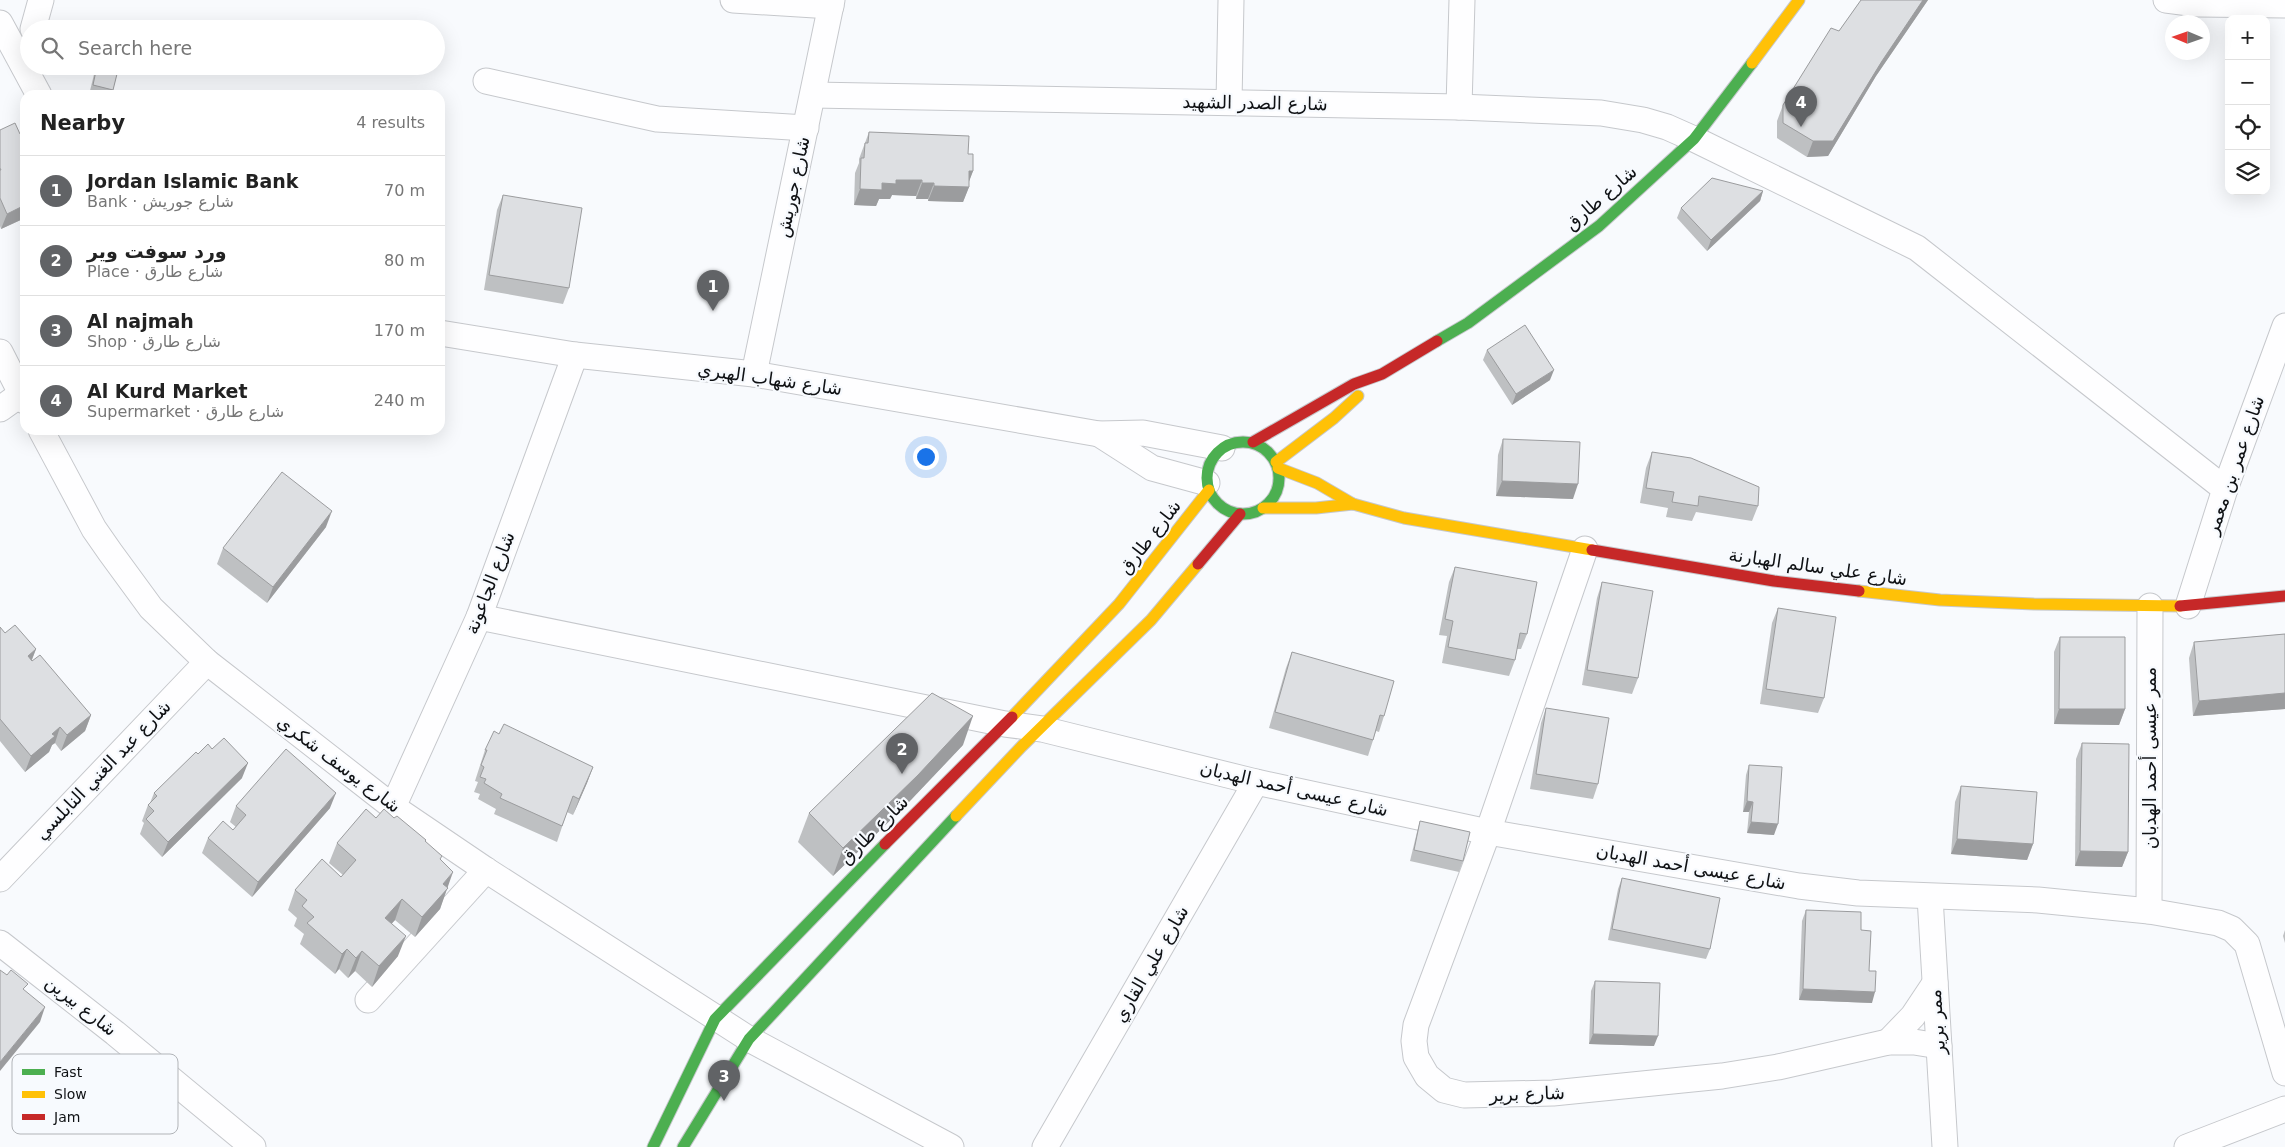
<!DOCTYPE html>
<meta charset="utf-8">
<style>
:root{--surface:#fff;--page:#f2f2f2;--text:#222;--muted:#767676;--line:#e0e0e0;--accent:#616366}
body{margin:0;font-family:"DejaVu Sans",Cairo,sans-serif;background:var(--page);color:var(--text)}
.controls{position:absolute;right:15px;top:15px;display:grid;overflow:hidden;border-radius:10px;box-shadow:0 5px 20px #0002}
.controls button{width:45px;height:45px;display:grid;place-items:center;padding:0;border:0;border-bottom:1px solid var(--line);background:var(--surface);color:var(--text);font:25px sans-serif}
.compass{position:absolute;left:2165px;top:15px;width:45px;height:45px;border-radius:50%;background:var(--surface);box-shadow:0 5px 20px #0002;rotate:272deg}
.you{position:absolute;left:925px;top:456px;width:18px;height:18px;margin:-12px;border:4px solid #fff;border-radius:50%;background:#1a73e8;box-shadow:0 0 0 8px #1a73e833}
.badge{display:grid;place-items:center;width:32px;height:32px;border-radius:50%;background:var(--accent);color:#fff;font-size:16px;font-weight:700}
.pin{position:absolute;translate:-50% -41px;filter:drop-shadow(0 1px 2px #0008)}
.pin::after{content:'';position:absolute;top:26px;width:18px;height:15px;background:inherit;clip-path:polygon(0 0,100% 0,50% 100%)}
.list{margin:0;padding:0;list-style:none}
h2{display:flex;justify-content:space-between;align-items:center;height:65px;margin:0;padding:0 20px;font-size:21px}
h2 small{font-size:16px;font-weight:400;color:var(--muted)}
.list li{display:grid;grid-template-columns:32px 1fr auto;gap:15px;align-items:center;box-sizing:border-box;height:70px;padding:0 20px;border-top:1px solid var(--line)}
.list b{display:block;font-size:19px;white-space:nowrap}
.list p{margin:0;font-size:16px;white-space:nowrap;color:var(--muted)}
.list em{font-size:16px;font-style:normal;color:var(--muted)}
.icon{flex:none;width:28px;height:28px;fill:none;stroke:currentColor;stroke-width:2;stroke-linecap:round;stroke-linejoin:round}
.map{position:relative;flex:none;width:2285px;height:1147px;overflow:hidden}
.search{position:absolute;background:var(--surface);box-shadow:0 5px 20px #0002;left:20px;top:20px;width:425px;height:55px;display:flex;align-items:center;gap:12px;box-sizing:border-box;padding:0 18px;border-radius:28px;color:var(--muted);font-size:19px}
.panel{position:absolute;background:var(--surface);box-shadow:0 5px 20px #0002;left:20px;top:90px;width:425px;height:345px;border-radius:15px}
.map>svg:first-child{display:block}
</style>
<div class="map">
<svg width="2285" height="1147" viewBox="0 0 2285 1147">
<rect width="100%" height="100%" fill="#f8fafd"/>
<g fill="none" stroke-linecap="round" stroke-linejoin="round">
<g stroke="#c6c8cc" stroke-width="27">
<g id="street">
<path d="M 733,0 L 831,6"/>
<path d="M 2166,0 L 2197,4 L 2285,5"/>
<path d="M 0,23 L 39,95"/>
<path d="M 33,29 L 41,0"/>
<path d="M 486,81 L 657,119 L 806,128"/>
<path d="M 813,95 L 1459,107 L 1601,113 L 1643,120 L 1667,127 L 1694,139 L 1917,248 L 2225,489"/>
<path d="M 1229,102 L 1231,0"/>
<path d="M 1459,107 L 1462,0"/>
<path d="M 440,333 L 575,355 L 754,374 L 1099,434 L 1143,433 L 1222,448"/>
<path d="M 0,352 L 25,401"/>
<path d="M 754,374 L 832,0"/>
<path d="M 0,409 L 21,394"/>
<path d="M 41,430 L 94,529 L 110,552 L 151,608 L 207,662 L 393,807 L 486,870 L 749,1039 L 951,1147"/>
<path d="M 1099,434 L 1152,468 L 1207,483"/>
<path d="M 1585,549 L 1488,832 L 1416,1025 L 1414,1041 L 1416,1057 L 1427,1076 L 1444,1090 L 1464,1095 L 1553,1093 L 1722,1076 L 1778,1067 L 1888,1042 L 1914,1042 L 1939,1046"/>
<path d="M 2188,606 L 2225,489 L 2285,326"/>
<path d="M 479,617 L 1005,724 L 1042,729 L 1256,782 L 1488,832 L 1799,886 L 1858,893 L 2038,900 L 2149,911 L 2218,923 L 2232,929 L 2247,944 L 2285,1073"/>
<path d="M 393,807 L 479,617 L 575,355"/>
<path d="M 0,879 L 207,662"/>
<path d="M 1930,897 L 1945,1147"/>
<path d="M 2149,911 L 2150,606"/>
<path d="M 0,943 L 115,1033 L 253,1147"/>
<path d="M 368,1000 L 486,870"/>
<path d="M 1888,1042 L 1913,1016 L 1935,983"/>
<path d="M 1045,1147 L 1256,782"/>
<path d="M 2187,1147 L 2285,1109"/>
</g>
</g>
<g stroke="#c6c8cc" stroke-width="13">
<g id="fast">
<path d="M 1437,341 L 1468,323 L 1599,226 L 1694,139 L 1752,63"/>
<circle cx="1243" cy="478" r="36"/>
<path d="M 653,1147 L 715,1019 L 885,844"/>
<path d="M 683,1147 L 749,1039 L 956,816"/>
</g>
</g>
<g stroke="#c6c8cc" stroke-width="13">
<g id="slow">
<path d="M 1752,63 L 1799,0"/>
<path d="M 1276,462 L 1334,418 L 1358,396"/>
<path d="M 1278,468 L 1317,483 L 1353,504"/>
<path d="M 1263,508 L 1316,508 L 1353,504 L 1404,518 L 1592,550"/>
<path d="M 1859,591 L 1940,600 L 2034,604 L 2180,606"/>
<path d="M 1012,717 L 1119,604 L 1209,490"/>
<path d="M 956,816 L 1022,746 L 1151,620 L 1198,564"/>
</g>
</g>
<g stroke="#c6c8cc" stroke-width="13">
<g id="jam">
<path d="M 1253,442 L 1354,384 L 1382,374 L 1437,341"/>
<path d="M 1592,550 L 1774,581 L 1859,591"/>
<path d="M 1198,564 L 1240,514"/>
<path d="M 2180,606 L 2285,596"/>
<path d="M 885,844 L 1012,717"/>
</g>
</g>
<use href="#street" stroke="#fefeff" stroke-width="25"/>
<use href="#fast" stroke="#4caf50" stroke-width="11"/>
<use href="#slow" stroke="#ffc107" stroke-width="11"/>
<use href="#jam" stroke="#c62828" stroke-width="11"/>
</g>
<g fill="#bec0c2">
<path d="M 1861,0 L 1928,0 L 1876,76 L 1828,156 L 1807,157 L 1777,138 L 1777,121 L 1783,105 L 1839,31 Z"/>
<path d="M 96,66 L 119,66 L 111,95 L 89,95 Z"/>
<path d="M 0,130 L 20,134 L 25,218 L 1,229 L 0,226 Z"/>
<path d="M 869,132 L 968,154 L 973,171 L 969,181 L 969,187 L 963,202 L 928,201 L 928,199 L 916,199 L 916,196 L 892,195 L 890,199 L 879,199 L 876,206 L 854,205 L 855,173 L 859,163 L 859,159 Z"/>
<path d="M 1763,191 L 1760,201 L 1707,251 L 1677,218 L 1681,208 Z"/>
<path d="M 503,195 L 569,288 L 563,304 L 484,290 L 497,210 Z"/>
<path d="M 1487,350 L 1550,380 L 1512,405 L 1483,360 Z"/>
<path d="M 1503,439 L 1573,499 L 1496,496 L 1498,455 Z"/>
<path d="M 1652,452 L 1758,506 L 1752,521 L 1696,512 L 1692,521 L 1666,517 L 1668,508 L 1640,503 L 1646,468 Z"/>
<path d="M 326,527 L 267,603 L 217,564 L 223,548 Z"/>
<path d="M 1455,567 L 1527,634 L 1521,649 L 1517,649 L 1515,660 L 1509,676 L 1442,663 L 1447,636 L 1439,635 L 1449,582 Z"/>
<path d="M 1602,582 L 1638,678 L 1632,694 L 1582,685 L 1597,598 Z"/>
<path d="M 1778,608 L 1824,698 L 1818,713 L 1760,704 L 1772,623 Z"/>
<path d="M 0,627 L 5,633 L 36,649 L 32,660 L 91,715 L 85,731 L 61,751 L 55,743 L 52,745 L 49,752 L 25,772 L 0,741 Z"/>
<path d="M 2285,634 L 2285,709 L 2193,716 L 2189,658 L 2194,642 Z"/>
<path d="M 2060,637 L 2125,709 L 2119,725 L 2054,724 L 2054,652 Z"/>
<path d="M 1292,652 L 1384,716 L 1379,732 L 1376,731 L 1368,756 L 1269,728 L 1286,668 Z"/>
<path d="M 1546,708 L 1598,784 L 1593,799 L 1530,789 L 1541,723 Z"/>
<path d="M 2082,743 L 2128,852 L 2122,867 L 2075,866 L 2076,759 Z"/>
<path d="M 963,745 L 908,803 L 833,876 L 798,842 L 809,813 Z"/>
<path d="M 485,750 L 593,767 L 587,783 L 573,815 L 567,812 L 557,842 L 494,814 L 496,809 L 478,799 L 480,794 L 474,792 L 478,782 L 475,781 Z"/>
<path d="M 198,754 L 242,778 L 162,857 L 140,834 L 144,823 L 142,821 L 148,805 L 150,803 L 154,793 Z"/>
<path d="M 1749,765 L 1774,835 L 1747,833 L 1749,812 L 1743,812 L 1746,775 Z"/>
<path d="M 1961,786 L 2033,844 L 2027,860 L 1951,854 L 1955,802 Z"/>
<path d="M 236,806 L 330,808 L 252,897 L 202,853 L 208,838 L 233,830 L 236,827 L 230,822 Z"/>
<path d="M 376,818 L 394,818 L 426,840 L 426,842 L 441,860 L 447,888 L 440,909 L 415,937 L 395,920 L 391,924 L 398,956 L 372,987 L 355,971 L 348,978 L 339,969 L 335,974 L 300,944 L 304,934 L 294,926 L 297,918 L 288,910 L 295,890 L 341,877 L 343,875 L 329,863 L 337,843 Z"/>
<path d="M 1420,821 L 1463,861 L 1459,872 L 1410,861 L 1417,832 Z"/>
<path d="M 1622,878 L 1710,949 L 1706,959 L 1608,940 L 1618,889 Z"/>
<path d="M 1806,910 L 1861,930 L 1869,971 L 1872,1003 L 1799,1000 L 1802,921 Z"/>
<path d="M 2285,930 L 2285,943 L 2283,936 Z"/>
<path d="M 1595,981 L 1654,1046 L 1589,1044 L 1591,991 Z"/>
</g>
<g fill="#9b9c9e">
<path d="M 1923,0 L 1928,0 L 1876,76 L 1828,156 L 1807,157 L 1813,141 L 1882,61 Z"/>
<path d="M 969,171 L 973,171 L 967,187 L 969,187 L 963,202 L 928,201 L 934,186 Z"/>
<path d="M 896,180 L 922,180 L 916,196 L 892,195 L 890,199 L 879,199 L 876,206 L 854,205 L 860,189 Z"/>
<path d="M 922,183 L 934,183 L 928,199 L 916,199 Z"/>
<path d="M 1763,191 L 1760,201 L 1707,251 L 1711,240 Z"/>
<path d="M 25,205 L 25,218 L 1,229 L 7,214 Z"/>
<path d="M 1554,370 L 1550,380 L 1512,405 L 1516,394 Z"/>
<path d="M 1502,481 L 1578,484 L 1573,499 L 1496,496 Z"/>
<path d="M 332,511 L 326,527 L 267,603 L 273,587 Z"/>
<path d="M 36,649 L 30,664 L 28,656 Z"/>
<path d="M 2285,693 L 2285,709 L 2193,716 L 2199,701 Z"/>
<path d="M 2059,709 L 2125,709 L 2119,725 L 2054,724 Z"/>
<path d="M 91,715 L 85,731 L 61,751 L 67,735 Z"/>
<path d="M 973,716 L 963,745 L 908,803 L 833,876 L 843,848 Z"/>
<path d="M 60,727 L 55,743 L 52,745 L 49,752 L 25,772 L 31,756 L 52,734 Z"/>
<path d="M 248,763 L 242,778 L 162,857 L 168,842 Z"/>
<path d="M 593,767 L 587,783 L 573,815 L 579,799 Z"/>
<path d="M 336,793 L 330,808 L 252,897 L 258,882 Z"/>
<path d="M 1747,801 L 1753,802 L 1749,812 L 1743,812 Z"/>
<path d="M 1751,822 L 1778,824 L 1774,835 L 1747,833 Z"/>
<path d="M 1957,839 L 2033,844 L 2027,860 L 1951,854 Z"/>
<path d="M 2080,851 L 2128,852 L 2122,867 L 2075,866 Z"/>
<path d="M 453,872 L 440,909 L 415,937 L 422,917 L 443,884 Z"/>
<path d="M 402,899 L 395,920 L 378,939 L 385,918 Z"/>
<path d="M 406,936 L 398,956 L 372,987 L 379,966 Z"/>
<path d="M 347,949 L 339,969 L 335,974 L 342,954 Z"/>
<path d="M 362,951 L 355,971 L 348,978 L 356,958 Z"/>
<path d="M 1803,989 L 1875,992 L 1872,1003 L 1799,1000 Z"/>
<path d="M 45,1007 L 40,1022 L 0,1071 L 0,1062 Z"/>
<path d="M 1593,1034 L 1658,1036 L 1654,1046 L 1589,1044 Z"/>
</g>
<g fill="#dddfe2" stroke="#9b9c9e">
<path d="M 1861,0 L 1923,0 L 1882,61 L 1833,141 L 1813,141 L 1783,123 L 1783,105 L 1831,28 L 1839,31 Z"/>
<path d="M 97,66 L 119,66 L 113,90 L 93,85 Z"/>
<path d="M 15,123 L 20,134 L 25,132 L 25,205 L 7,214 L 0,198 L 0,170 L 1,170 L 0,168 L 0,130 Z"/>
<path d="M 869,132 L 969,136 L 968,154 L 973,154 L 973,171 L 969,171 L 969,187 L 934,186 L 934,183 L 922,183 L 922,180 L 896,180 L 896,184 L 882,183 L 882,190 L 860,189 L 861,158 L 864,158 L 865,143 L 868,143 Z"/>
<path d="M 1712,178 L 1763,191 L 1711,240 L 1681,208 Z"/>
<path d="M 503,195 L 582,208 L 569,288 L 489,275 Z"/>
<path d="M 1525,325 L 1554,370 L 1516,394 L 1487,350 Z"/>
<path d="M 1503,439 L 1580,442 L 1578,484 L 1502,481 Z"/>
<path d="M 1652,452 L 1691,458 L 1759,487 L 1758,506 L 1699,496 L 1698,506 L 1672,502 L 1674,492 L 1646,488 Z"/>
<path d="M 282,472 L 332,511 L 273,587 L 223,548 Z"/>
<path d="M 1455,567 L 1537,582 L 1527,634 L 1520,633 L 1515,660 L 1448,647 L 1453,621 L 1445,619 Z"/>
<path d="M 1602,582 L 1653,591 L 1638,678 L 1587,670 Z"/>
<path d="M 1778,608 L 1836,617 L 1824,698 L 1766,689 Z"/>
<path d="M 15,625 L 36,649 L 28,656 L 32,661 L 40,655 L 91,715 L 67,735 L 60,727 L 52,734 L 55,736 L 31,756 L 0,719 L 0,627 L 5,633 Z"/>
<path d="M 2285,634 L 2285,693 L 2199,701 L 2194,642 Z"/>
<path d="M 2060,637 L 2125,637 L 2125,709 L 2059,709 Z"/>
<path d="M 1292,652 L 1394,681 L 1384,716 L 1380,715 L 1373,740 L 1275,712 Z"/>
<path d="M 932,693 L 973,716 L 918,775 L 843,848 L 809,813 Z"/>
<path d="M 1546,708 L 1609,718 L 1598,784 L 1536,774 Z"/>
<path d="M 504,724 L 593,767 L 579,799 L 573,796 L 562,826 L 500,798 L 502,794 L 484,783 L 486,779 L 480,777 L 484,767 L 481,765 L 487,750 L 485,750 L 494,731 L 499,734 Z"/>
<path d="M 224,738 L 248,763 L 168,842 L 146,819 L 154,811 L 148,805 L 157,796 L 154,793 L 196,752 L 198,754 L 208,744 L 212,749 Z"/>
<path d="M 2082,743 L 2129,744 L 2128,852 L 2080,851 Z"/>
<path d="M 286,749 L 336,793 L 258,882 L 208,838 L 223,821 L 233,830 L 246,815 L 236,806 Z"/>
<path d="M 1749,765 L 1782,767 L 1778,824 L 1751,822 L 1753,802 L 1747,801 Z"/>
<path d="M 1961,786 L 2037,792 L 2033,844 L 1957,839 Z"/>
<path d="M 366,809 L 376,818 L 384,809 L 394,818 L 397,816 L 426,840 L 425,841 L 442,856 L 440,859 L 453,872 L 443,884 L 448,888 L 422,917 L 402,899 L 385,918 L 406,936 L 379,966 L 362,951 L 356,958 L 347,949 L 342,954 L 307,923 L 314,917 L 302,906 L 307,900 L 295,890 L 322,859 L 341,877 L 356,860 L 337,843 Z"/>
<path d="M 1420,821 L 1470,832 L 1463,861 L 1414,850 Z"/>
<path d="M 1622,878 L 1720,898 L 1710,949 L 1612,929 Z"/>
<path d="M 1806,910 L 1861,912 L 1861,930 L 1871,931 L 1869,971 L 1876,971 L 1875,992 L 1803,989 Z"/>
<path d="M 0,970 L 7,975 L 11,970 L 28,984 L 23,989 L 45,1007 L 0,1062 Z"/>
<path d="M 1595,981 L 1660,983 L 1658,1036 L 1593,1034 Z"/>
</g>
<g text-anchor="middle" stroke-width="4.5" stroke-linejoin="round" paint-order="stroke">
<g font-size="18" fill="#0f1114" stroke="#f7fafe">
<text transform="translate(1255 103) rotate(1)" y="6">شارع الصدر الشهيد</text>
<text transform="translate(793 187) rotate(-78)" y="6">شارع جوريش</text>
<text transform="translate(1601 198) rotate(-41)" y="6">شارع طارق</text>
<text transform="translate(770 379) rotate(8)" y="6">شارع شهاب الهبري</text>
<text transform="translate(2235 465) rotate(-71)" y="6">شارع عمر بن معمر</text>
<text transform="translate(1150 537) rotate(-52)" y="6">شارع طارق</text>
<text transform="translate(1818 567) rotate(8)" y="6">شارع علي سالم الهبارنة</text>
<text transform="translate(490 583) rotate(-69)" y="6">شارع الجاعونة</text>
<text transform="translate(2150 758) rotate(-90)" y="6">ممر عيسى أحمد الهدبان</text>
<text transform="translate(339 764) rotate(37)" y="6">شارع يوسف شكري</text>
<text transform="translate(103 770) rotate(-46)" y="6">شارع عبد الغني النابلسي</text>
<text transform="translate(1294 789) rotate(13)" y="6">شارع عيسى أحمد الهدبان</text>
<text transform="translate(874 830) rotate(-45)" y="6">شارع طارق</text>
<text transform="translate(1691 867) rotate(10)" y="6">شارع عيسى أحمد الهدبان</text>
<text transform="translate(1151 964) rotate(-60)" y="6">شارع علي القاري</text>
<text transform="translate(81 1006) rotate(38)" y="6">شارع بيرين</text>
<text transform="translate(1937 1022) rotate(-94)" y="6">ممر برير</text>
<text transform="translate(1527 1094) rotate(-2)" y="6">شارع برير</text>
</g>
</g>
<rect x="12" y="1054" width="166" height="80" rx="8" fill="#f7fafe" stroke="#b1b4b8" stroke-width="1"/>
<rect x="22" y="1069" width="23" height="6" fill="#4caf50"/>
<rect x="22" y="1091" width="23" height="7" fill="#ffc107"/>
<rect x="22" y="1114" width="23" height="6" fill="#c62828"/>
<g font-size="14" fill="#0f1114">
<text x="54" y="1077">Fast</text>
<text x="54" y="1099">Slow</text>
<text x="54" y="1122">Jam</text>
</g>
</svg>
<div class="controls">
<button>+</button>
<button>−</button>
<button><svg class="icon" aria-label="locate" viewBox="0 0 24 24"><circle cx="12" cy="12" r="6"/><path d="M12 2v4M12 18v4M2 12h4M18 12h4"/></svg></button>
<button><svg class="icon" aria-label="layers" viewBox="0 0 24 24"><path d="M12 4l9 5-9 5-9-5zM3 14l9 5 9-5"/></svg></button>
</div>
<svg class="compass" viewBox="-18 -18 36 36"><path d="M0-13l5 13h-10z" fill="#e53935"/><path d="M0 13l5-13h-10z" fill="#767676"/></svg>
<div class="you"></div>
<div class="pin badge" style="left:713px;top:311px">1</div>
<div class="pin badge" style="left:902px;top:774px">2</div>
<div class="pin badge" style="left:724px;top:1101px">3</div>
<div class="pin badge" style="left:1801px;top:127px">4</div>
<div class="search"><svg class="icon" aria-label="search" viewBox="0 0 24 24"><circle cx="10" cy="10" r="6"/><path d="M15 15l6 6"/></svg>Search here</div>
<section class="panel">
<h2>Nearby<small>4 results</small></h2>
<ul class="list">
<li><span class="badge">1</span><div><b>Jordan Islamic Bank</b><p>Bank · شارع جوريش</p></div><em>70 m</em></li>
<li><span class="badge">2</span><div><b>ورد سوفت وير</b><p>Place · شارع طارق</p></div><em>80 m</em></li>
<li><span class="badge">3</span><div><b>Al najmah</b><p>Shop · شارع طارق</p></div><em>170 m</em></li>
<li><span class="badge">4</span><div><b>Al Kurd Market</b><p>Supermarket · شارع طارق</p></div><em>240 m</em></li>
</ul>
</section>
</div>
